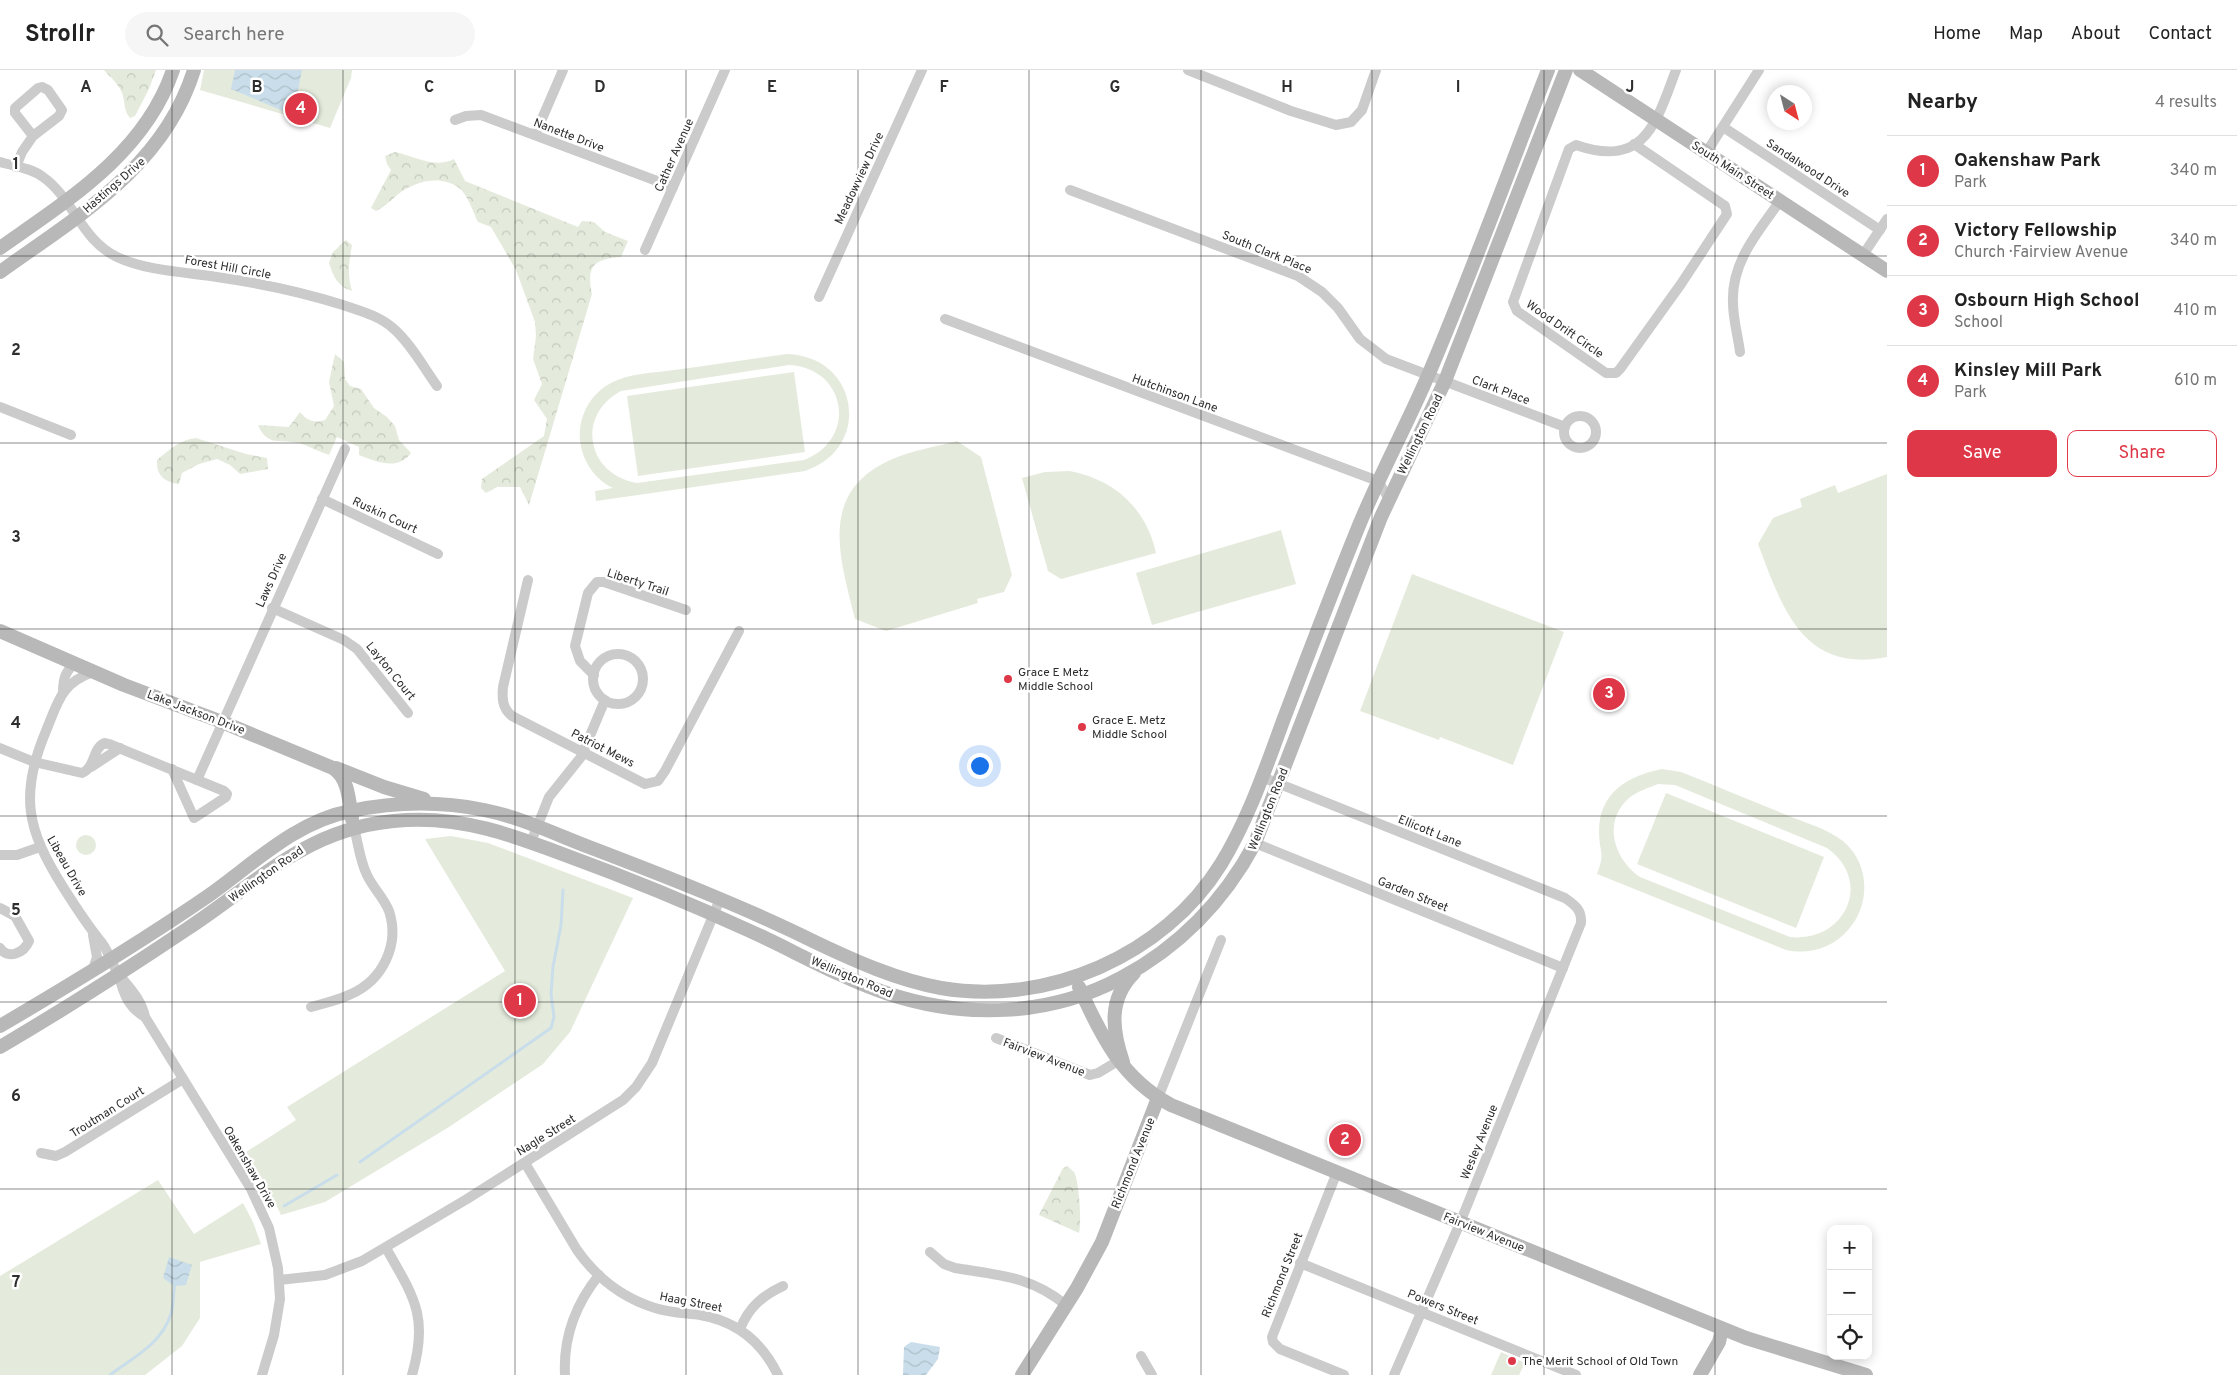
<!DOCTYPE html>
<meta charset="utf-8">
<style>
:root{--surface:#fff;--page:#f6f6f6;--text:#222;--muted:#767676;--line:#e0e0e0;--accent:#de3747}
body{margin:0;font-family:Overpass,sans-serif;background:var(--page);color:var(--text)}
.controls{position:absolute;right:15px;bottom:15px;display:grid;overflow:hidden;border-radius:10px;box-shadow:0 2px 12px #0003}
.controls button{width:45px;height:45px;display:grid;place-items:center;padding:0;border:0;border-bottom:1px solid var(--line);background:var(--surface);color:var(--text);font:25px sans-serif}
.compass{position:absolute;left:1767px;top:15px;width:45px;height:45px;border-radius:50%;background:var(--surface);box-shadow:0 2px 12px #0003;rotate:144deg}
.you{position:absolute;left:979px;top:695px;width:18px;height:18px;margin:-12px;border:4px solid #fff;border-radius:50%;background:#1a73e8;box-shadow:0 0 0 8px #1a73e833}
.badge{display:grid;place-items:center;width:32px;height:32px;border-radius:50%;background:var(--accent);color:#fff;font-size:16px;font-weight:700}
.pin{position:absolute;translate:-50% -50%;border:2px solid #fff;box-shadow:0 1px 5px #0006}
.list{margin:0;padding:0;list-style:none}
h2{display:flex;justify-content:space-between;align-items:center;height:65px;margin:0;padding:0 20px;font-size:21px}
h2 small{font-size:16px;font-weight:400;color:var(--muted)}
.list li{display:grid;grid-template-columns:32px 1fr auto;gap:15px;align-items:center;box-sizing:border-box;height:70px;padding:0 20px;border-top:1px solid var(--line)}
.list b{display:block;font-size:19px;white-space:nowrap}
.list p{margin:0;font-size:16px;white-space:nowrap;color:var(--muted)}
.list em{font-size:16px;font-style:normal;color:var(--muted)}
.actions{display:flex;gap:10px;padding:15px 20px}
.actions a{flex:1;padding:11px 0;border:1px solid var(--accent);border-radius:10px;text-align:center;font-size:18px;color:var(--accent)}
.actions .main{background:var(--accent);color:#fff}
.icon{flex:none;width:28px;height:28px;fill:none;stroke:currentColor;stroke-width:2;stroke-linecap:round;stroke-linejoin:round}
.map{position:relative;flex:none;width:1887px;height:1305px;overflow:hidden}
header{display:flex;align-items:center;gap:30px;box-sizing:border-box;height:70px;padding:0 25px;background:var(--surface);border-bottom:1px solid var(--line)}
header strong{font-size:24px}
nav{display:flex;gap:28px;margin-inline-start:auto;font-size:18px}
.search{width:350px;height:45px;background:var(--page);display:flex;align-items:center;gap:12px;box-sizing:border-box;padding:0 18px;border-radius:28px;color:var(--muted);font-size:19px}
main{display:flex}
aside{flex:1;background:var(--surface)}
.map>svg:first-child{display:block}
</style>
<header>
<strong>Strollr</strong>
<div class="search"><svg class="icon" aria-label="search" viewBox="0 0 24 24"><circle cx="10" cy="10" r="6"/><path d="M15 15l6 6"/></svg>Search here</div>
<nav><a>Home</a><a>Map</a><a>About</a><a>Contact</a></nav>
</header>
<main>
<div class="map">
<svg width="1887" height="1305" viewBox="0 0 1887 1305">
<defs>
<pattern id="forest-crowns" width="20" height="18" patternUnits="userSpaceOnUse" patternTransform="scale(1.25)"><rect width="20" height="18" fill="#e4ebdc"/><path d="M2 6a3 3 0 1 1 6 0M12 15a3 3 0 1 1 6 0" fill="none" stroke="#c4cabd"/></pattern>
<pattern id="water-waves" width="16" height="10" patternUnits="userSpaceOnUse" patternTransform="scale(1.25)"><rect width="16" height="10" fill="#c9deea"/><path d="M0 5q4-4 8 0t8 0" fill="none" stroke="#adbfc9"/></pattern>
</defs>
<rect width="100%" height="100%" fill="#fff"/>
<g fill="url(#forest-crowns)">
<path d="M 104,0 L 156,0 L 149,19 L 135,46 L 130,48 C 124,41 125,34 123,26 C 120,15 111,8 104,0 Z"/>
<path d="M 395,82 C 415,86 434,99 454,89 L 465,111 L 578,157 L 582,151 L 594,152 L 605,162 L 628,171 L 621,187 C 594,189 586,196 592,224 L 529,435 L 520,417 L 497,417 L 486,423 L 481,418 L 482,409 L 544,366 L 547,349 L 534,330 L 542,314 L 533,289 L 536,266 L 535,252 L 516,200 L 491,157 L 478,152 C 473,142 468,125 459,118 C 441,105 418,111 401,122 C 392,129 386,136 376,141 L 371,138 L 391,100 L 387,94 L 385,86 Z"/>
<path d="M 346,170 L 352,175 C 349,192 347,204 352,221 C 338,217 333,206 329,193 L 333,182 Z"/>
<path d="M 335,284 L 344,292 L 345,309 L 350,316 L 361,319 L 374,338 L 387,347 L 395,356 L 399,370 L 411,383 C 398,401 377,392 359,385 L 359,377 L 337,367 L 329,385 C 319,382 309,376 299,373 C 281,369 267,377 258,355 L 289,357 L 300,342 C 307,351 314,353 325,350 L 334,336 L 329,312 Z"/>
<path d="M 196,368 L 246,384 L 267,388 L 268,399 L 240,404 L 230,395 L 217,389 L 199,394 L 182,403 L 179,414 C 164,412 156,405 157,390 C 169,380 179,370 196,368 Z"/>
<path d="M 1068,1096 C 1068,1097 1073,1101 1074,1102 C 1079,1110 1082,1153 1079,1163 L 1039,1145 L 1063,1098 Z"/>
</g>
<g fill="#e4ebdc" fill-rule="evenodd">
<path d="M 204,0 L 352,0 L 351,8 L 330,58 L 200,20 Z"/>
<path d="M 787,284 C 859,286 873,378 805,401 L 596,431 L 595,421 L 613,418 C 594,409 582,390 580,370 C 578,347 590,324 611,313 C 629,303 653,303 674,300 C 711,295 749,289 787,284 ZM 789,295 C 847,298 858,369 804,390 L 637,413 C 586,404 576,345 621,321 Z"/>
<path d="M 794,302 L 805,382 L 638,406 L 627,326 Z"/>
<path d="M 957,371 L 981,387 L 1012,505 L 1004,522 L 977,529 L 978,533 L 886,561 L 855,549 C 841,491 817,425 888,391 C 909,381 935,377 957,371 Z"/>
<path d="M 1069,401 C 1114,409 1146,438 1156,483 L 1061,509 L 1048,501 L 1022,408 L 1045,402 Z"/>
<path d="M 1887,404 L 1887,587 C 1802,604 1782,537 1758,474 L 1773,448 L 1802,437 L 1800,429 L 1835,415 L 1838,423 Z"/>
<path d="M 1281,460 L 1296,514 L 1152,555 L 1136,503 Z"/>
<path d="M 1412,504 L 1564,562 L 1513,695 L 1440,667 L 1439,670 L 1360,641 Z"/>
<path d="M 1662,699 L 1681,702 C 1716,716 1750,730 1784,744 C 1803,752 1826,758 1843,771 C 1870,793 1871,835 1848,860 C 1833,878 1809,885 1786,880 L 1597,804 C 1605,783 1600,784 1599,764 C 1598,723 1627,706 1662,699 ZM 1658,714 L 1675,715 L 1827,778 C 1874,811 1845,873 1790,867 L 1640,807 C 1614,789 1602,752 1629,728 C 1638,721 1648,718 1658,714 Z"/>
<path d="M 1666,723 L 1824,787 L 1796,858 L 1637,794 Z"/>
<circle cx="86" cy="775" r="10"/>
<path d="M 451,766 L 488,773 L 633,828 L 570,962 L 543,994 L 449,1057 L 325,1132 L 281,1145 L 270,1122 L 246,1082 L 296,1050 L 287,1037 L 505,901 L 425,769 Z"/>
<path d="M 158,1110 L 194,1164 L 243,1133 L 253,1152 L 261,1174 L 200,1192 L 200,1248 L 182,1276 L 145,1305 L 0,1305 L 0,1206 Z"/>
<path d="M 1501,1282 L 1525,1293 L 1519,1305 L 1491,1305 Z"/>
</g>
<g fill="url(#water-waves)">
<path d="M 235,0 L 302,0 L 293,45 L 231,19 Z"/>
<path d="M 169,1187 L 192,1195 L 186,1215 L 174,1216 L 163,1208 Z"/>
<path d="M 911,1272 L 940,1277 L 938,1289 L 926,1305 L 903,1305 L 904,1277 Z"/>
</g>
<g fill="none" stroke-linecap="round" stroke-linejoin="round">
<g stroke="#c9deea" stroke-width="3">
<path d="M 360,1092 L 551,958 L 554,947 L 551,924 L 553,897 L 561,855 L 563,820"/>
<path d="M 284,1136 L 337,1105"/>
<path d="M 110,1305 C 133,1287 161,1275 171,1244 C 174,1234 173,1223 175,1213"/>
</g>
<g stroke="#cbcbcb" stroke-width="10">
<path d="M 1188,0 L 1291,41 L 1336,55 L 1351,52 L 1362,40 L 1376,0"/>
<path d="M 455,50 L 466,46 L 481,45 L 673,117"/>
<path d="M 1723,57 L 1880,160"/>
<path d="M 535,65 L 563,0"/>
<path d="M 1634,74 L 1725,136 L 1727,144 L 1681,214 L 1620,299 L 1616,303 L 1606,303 L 1517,241 L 1513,232 L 1569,79 L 1576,75 C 1645,99 1656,53 1676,0"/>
<path d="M 1706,83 L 1759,0"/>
<path d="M 0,92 C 14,96 31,98 43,107 C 73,128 81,170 117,187 C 147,201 184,202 217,207 C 259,213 302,222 343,235 C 361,241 380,246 394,259 C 411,274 424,298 437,316"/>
<path d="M 16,97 L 22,82 L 33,66 L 15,43 L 15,38 L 38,18 L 42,17 L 48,20 L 62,40 L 59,46 L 33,66"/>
<path d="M 1070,120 L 1298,206 L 1322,222 L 1338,238 L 1360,269 L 1386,289 L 1565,357"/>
<path d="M 645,180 L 725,0"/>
<path d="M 1863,185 L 1887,149"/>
<path d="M 819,227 L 922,0"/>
<path d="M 945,249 L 1378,411 L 1389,429"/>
<path d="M 1740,282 C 1738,266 1733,249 1733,233 C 1731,192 1758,162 1780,131"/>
<path d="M 0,337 L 71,365"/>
<circle cx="1580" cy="362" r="16"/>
<path d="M 322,429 L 438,484"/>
<path d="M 528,510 L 503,617 C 502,628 502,638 512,646 L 645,714 L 658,711 L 665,701 L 739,561"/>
<path d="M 272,538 L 344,570 L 357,579 L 408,643"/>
<circle cx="618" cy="609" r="25"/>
<path d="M 93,602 C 61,613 58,632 46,661 C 19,725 27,760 63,817 C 75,836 87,855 102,873 C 109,882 111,893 118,903 C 129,918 141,928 145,947 L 251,1119 L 269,1158 L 278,1198 L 280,1229 L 274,1265 L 262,1305"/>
<path d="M 594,605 L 580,591 L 575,576 L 588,523 L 597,512 L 604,512 L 686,540"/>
<path d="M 63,622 C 63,610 65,602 74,594"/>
<path d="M 0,678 L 34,692 L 82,703 C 96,697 92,678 105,673 L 109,674 L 224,721 L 227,724 L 226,727 L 194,748 L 172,699"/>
<path d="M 91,697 L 120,678"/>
<path d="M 1262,707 L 1565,828 C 1575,835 1582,840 1581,853 L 1460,1153 L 1394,1305"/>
<path d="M 197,710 L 345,379"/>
<path d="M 531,772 L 549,727 L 581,687 L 605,630"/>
<path d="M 1255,773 L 1563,898"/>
<path d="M 0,785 L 17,785 L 40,777"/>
<path d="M 0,838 L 15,846 L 29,871 C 24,883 8,890 0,878"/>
<path d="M 93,899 L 97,887 L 93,865"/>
<path d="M 119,905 C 123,923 128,937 145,947"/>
<path d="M 311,937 C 325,933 339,930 351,924 C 383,910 400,874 389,841 C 384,828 373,818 367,805 C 360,791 358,773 354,757"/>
<path d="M 996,968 L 1090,1005 L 1098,1003 L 1118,991"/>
<path d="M 1158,1028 L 1221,870"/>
<path d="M 41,1083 L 56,1086 L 65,1082 L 183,1009"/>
<path d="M 525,1093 L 577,1180 C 596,1207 623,1228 655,1238 C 670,1243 685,1243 700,1245 C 736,1251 762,1272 778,1305"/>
<path d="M 1337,1102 L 1272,1267 L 1273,1272 L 1280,1279 L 1344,1305"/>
<path d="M 386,1178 C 414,1227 429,1247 412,1305"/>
<path d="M 930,1182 L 944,1194 L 955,1198 C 998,1205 1031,1206 1066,1235"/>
<path d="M 1300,1193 L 1576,1305"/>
<path d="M 279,1210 L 325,1205 L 362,1191 L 467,1129 L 623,1030 L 636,1017 L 652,993 L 720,829"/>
<path d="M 740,1259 C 749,1237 762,1226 783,1216"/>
<path d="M 1141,1286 L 1152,1305"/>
<path d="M 565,1305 C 563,1267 575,1235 599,1205"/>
</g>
<g stroke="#b8b8b8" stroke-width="14">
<path d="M 1580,0 L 1887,201"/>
<path d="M 0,178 C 68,130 145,83 173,0"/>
<path d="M 0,202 C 78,146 164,97 194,0"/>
<path d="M 0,561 L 124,615 L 222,652 L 333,698 C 349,708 349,732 352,749"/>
<path d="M 336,698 L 384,717 L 424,729"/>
<path d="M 1079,917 C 1101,966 1122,1009 1171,1035 L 1746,1268 L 1866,1305"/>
<path d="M 0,956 C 70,915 141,872 208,826 C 252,795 296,751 351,741 C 394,732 440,731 484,740 C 520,747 555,764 589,777 C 665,806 742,836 815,872 C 855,891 897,910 941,918 C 1047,936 1164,886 1221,794 C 1248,750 1265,700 1283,651 C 1308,585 1333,519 1360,453 C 1381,402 1408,353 1430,301 C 1472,202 1509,100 1548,0"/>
<path d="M 0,977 C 63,940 126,900 187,859 C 263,809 309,755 406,750 C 464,747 512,765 565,785 C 628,808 689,833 750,861 C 794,881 841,908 886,923 C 964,949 1048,947 1121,908 C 1179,877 1224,831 1255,773 L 1381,447 L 1445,311 L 1566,0"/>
<path d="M 1123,992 C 1112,960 1108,929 1134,903"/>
<path d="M 1022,1305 L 1077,1218 L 1102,1172 L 1158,1028"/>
<path d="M 1700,1305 L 1719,1272 L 1722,1259"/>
</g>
</g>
<path fill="none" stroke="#2e2e2e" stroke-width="1" stroke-opacity="0.55" d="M 172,0 L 172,1305M 343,0 L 343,1305M 515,0 L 515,1305M 686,0 L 686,1305M 858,0 L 858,1305M 1029,0 L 1029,1305M 1201,0 L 1201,1305M 1372,0 L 1372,1305M 1544,0 L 1544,1305M 1715,0 L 1715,1305M 0,186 L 1887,186M 0,373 L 1887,373M 0,559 L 1887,559M 0,746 L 1887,746M 0,932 L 1887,932M 0,1119 L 1887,1119"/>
<g fill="#de3747" stroke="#fff" stroke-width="2">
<circle cx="1008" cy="609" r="5"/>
<circle cx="1082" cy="657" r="5"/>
<circle cx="1512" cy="1291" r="5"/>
</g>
<g text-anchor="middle" stroke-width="5" stroke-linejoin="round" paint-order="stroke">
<g font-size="12" fill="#2e2e2e" stroke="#fff">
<text transform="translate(569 65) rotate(21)" y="4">Nanette Drive</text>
<text transform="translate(674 85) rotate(-66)" y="4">Cather Avenue</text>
<text transform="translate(1808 98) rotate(33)" y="4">Sandalwood Drive</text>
<text transform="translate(1733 100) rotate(33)" y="4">South Main Street</text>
<text transform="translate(859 108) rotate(-65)" y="4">Meadowview Drive</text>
<text transform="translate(114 115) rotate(-41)" y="4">Hastings Drive</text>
<text transform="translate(1267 182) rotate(22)" y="4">South Clark Place</text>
<text transform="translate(228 197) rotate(10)" y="4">Forest Hill Circle</text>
<text transform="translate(1565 259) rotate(35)" y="4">Wood Drift Circle</text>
<text transform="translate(1501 320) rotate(21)" y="4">Clark Place</text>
<text transform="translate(1175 323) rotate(20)" y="4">Hutchinson Lane</text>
<text transform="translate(1420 364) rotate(-64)" y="4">Wellington Road</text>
<text transform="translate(385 445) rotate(25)" y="4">Ruskin Court</text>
<text transform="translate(271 510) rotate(-66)" y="4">Laws Drive</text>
<text transform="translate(638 512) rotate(18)" y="4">Liberty Trail</text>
<text transform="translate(391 601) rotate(51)" y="4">Layton Court</text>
<text transform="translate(196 642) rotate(21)" y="4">Lake Jackson Drive</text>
<text transform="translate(603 678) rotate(27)" y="4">Patriot Mews</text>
<text transform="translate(1268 739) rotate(-68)" y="4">Wellington Road</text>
<text transform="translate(1430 761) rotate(22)" y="4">Ellicott Lane</text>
<text transform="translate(67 796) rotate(60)" y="4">Libeau Drive</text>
<text transform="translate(266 804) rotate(-35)" y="4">Wellington Road</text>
<text transform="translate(1413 824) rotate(22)" y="4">Garden Street</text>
<text transform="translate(852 907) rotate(23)" y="4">Wellington Road</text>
<text transform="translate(1044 987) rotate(21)" y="4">Fairview Avenue</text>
<text transform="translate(107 1042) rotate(-32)" y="4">Troutman Court</text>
<text transform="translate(546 1065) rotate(-32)" y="4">Nagle Street</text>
<text transform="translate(1479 1072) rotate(-68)" y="4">Wesley Avenue</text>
<text transform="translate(1133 1093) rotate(-68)" y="4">Richmond Avenue</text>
<text transform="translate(250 1097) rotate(60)" y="4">Oakenshaw Drive</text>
<text transform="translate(1484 1162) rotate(22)" y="4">Fairview Avenue</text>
<text transform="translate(1282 1205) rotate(-68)" y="4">Richmond Street</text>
<text transform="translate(691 1232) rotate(11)" y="4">Haag Street</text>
<text transform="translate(1443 1237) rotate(22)" y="4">Powers Street</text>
</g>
<g font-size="12" fill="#2e2e2e" stroke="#fff" text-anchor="start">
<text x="1018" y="606">Grace E Metz<tspan x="1018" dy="14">Middle School</tspan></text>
<text x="1092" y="654">Grace E. Metz<tspan x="1092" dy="14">Middle School</tspan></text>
<text x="1522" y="1295">The Merit School of Old Town</text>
</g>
</g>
<g font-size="16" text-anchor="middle" font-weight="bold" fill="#2e2e2e" stroke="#fff" stroke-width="5" stroke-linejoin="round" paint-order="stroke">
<text x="86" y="22">A</text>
<text x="257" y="22">B</text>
<text x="429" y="22">C</text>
<text x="600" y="22">D</text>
<text x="772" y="22">E</text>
<text x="944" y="22">F</text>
<text x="1115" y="22">G</text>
<text x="1287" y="22">H</text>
<text x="1458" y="22">I</text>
<text x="1630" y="22">J</text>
<text x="16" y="99">1</text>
<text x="16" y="285">2</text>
<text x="16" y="472">3</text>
<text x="16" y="658">4</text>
<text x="16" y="845">5</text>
<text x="16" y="1031">6</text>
<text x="16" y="1217">7</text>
</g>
</svg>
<div class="controls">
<button>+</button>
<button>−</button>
<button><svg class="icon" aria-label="locate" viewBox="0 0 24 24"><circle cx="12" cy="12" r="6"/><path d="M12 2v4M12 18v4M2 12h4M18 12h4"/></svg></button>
</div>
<svg class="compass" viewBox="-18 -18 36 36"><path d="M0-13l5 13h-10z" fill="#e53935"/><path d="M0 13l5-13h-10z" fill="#767676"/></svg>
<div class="you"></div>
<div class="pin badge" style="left:520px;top:931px">1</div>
<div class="pin badge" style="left:1345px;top:1070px">2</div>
<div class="pin badge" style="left:1609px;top:624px">3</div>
<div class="pin badge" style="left:301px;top:39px">4</div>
</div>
<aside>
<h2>Nearby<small>4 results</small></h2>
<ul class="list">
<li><span class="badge">1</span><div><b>Oakenshaw Park</b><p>Park</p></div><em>340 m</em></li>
<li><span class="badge">2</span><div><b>Victory Fellowship</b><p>Church · Fairview Avenue</p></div><em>340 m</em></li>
<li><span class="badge">3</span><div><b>Osbourn High School</b><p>School</p></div><em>410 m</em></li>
<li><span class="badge">4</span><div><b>Kinsley Mill Park</b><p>Park</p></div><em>610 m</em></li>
</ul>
<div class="actions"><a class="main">Save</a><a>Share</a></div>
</aside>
</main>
